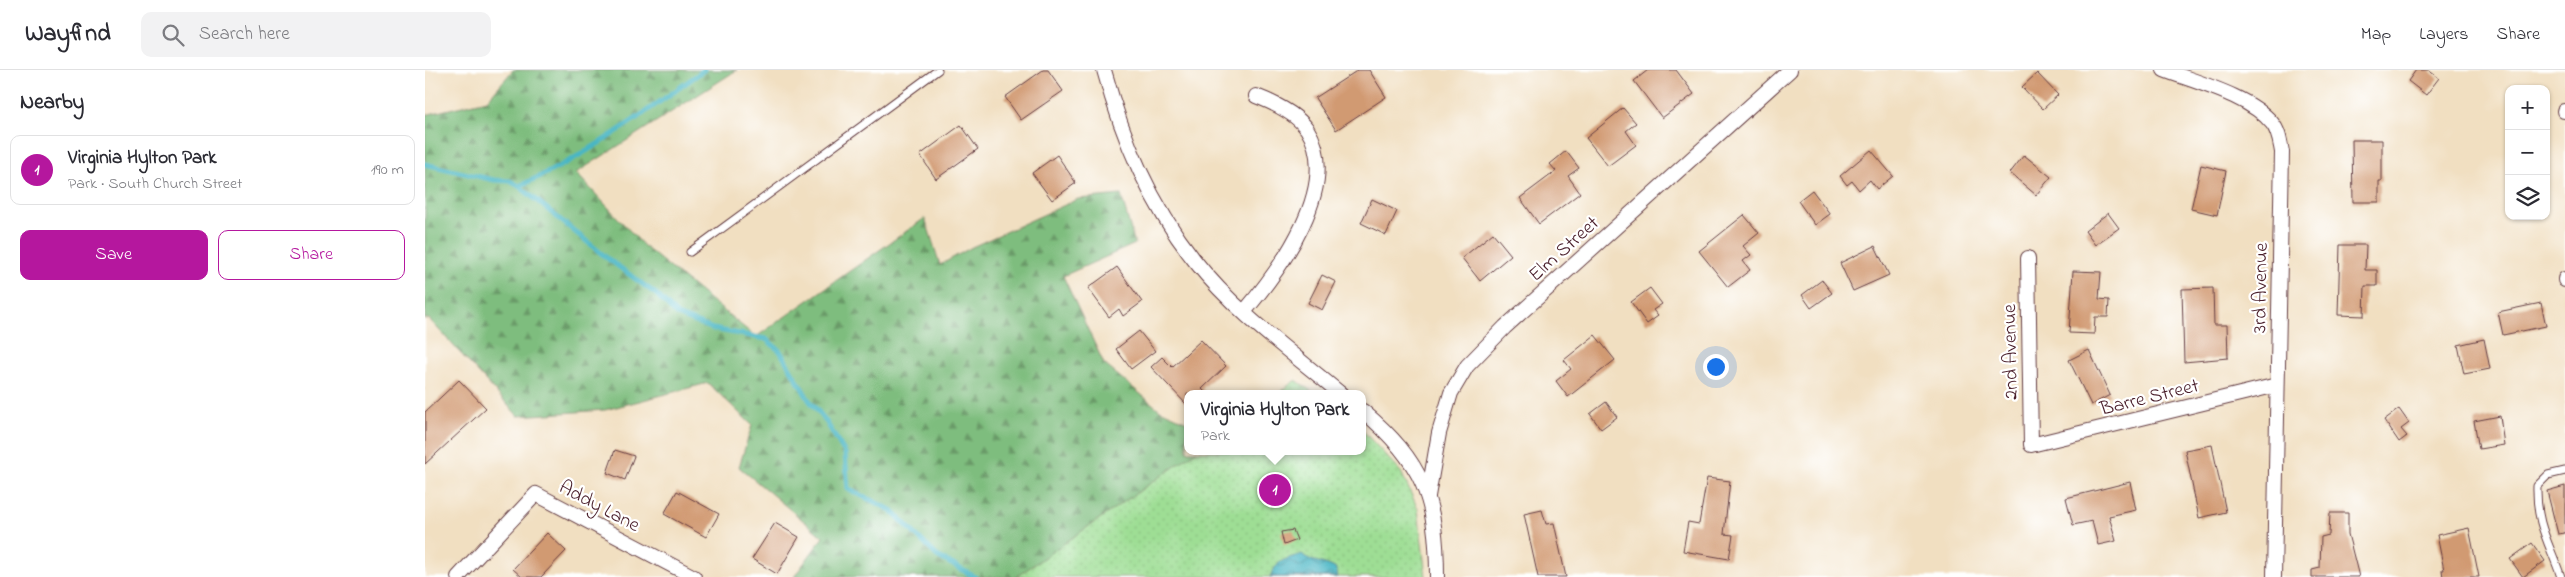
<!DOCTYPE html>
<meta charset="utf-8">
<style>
:root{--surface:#fff;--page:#f2f2f3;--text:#2b2b33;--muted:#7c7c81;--line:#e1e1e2;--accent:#b5179e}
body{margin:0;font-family:"Indie Flower",sans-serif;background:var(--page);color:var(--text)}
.controls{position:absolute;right:15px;top:15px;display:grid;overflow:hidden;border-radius:10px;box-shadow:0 1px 4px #0004}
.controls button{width:45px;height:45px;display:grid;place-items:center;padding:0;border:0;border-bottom:1px solid var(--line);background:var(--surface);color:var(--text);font:25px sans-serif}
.you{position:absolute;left:1290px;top:296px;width:18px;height:18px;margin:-12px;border:4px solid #fff;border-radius:50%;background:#1a73e8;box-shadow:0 0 0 8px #1a73e833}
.badge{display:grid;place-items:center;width:32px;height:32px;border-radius:50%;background:var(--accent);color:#fff;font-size:16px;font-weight:700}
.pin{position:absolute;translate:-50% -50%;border:2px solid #fff;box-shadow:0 1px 5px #0006}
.popup{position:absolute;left:759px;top:320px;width:182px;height:65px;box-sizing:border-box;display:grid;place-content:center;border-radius:10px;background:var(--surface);filter:drop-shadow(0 1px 4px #0005);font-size:16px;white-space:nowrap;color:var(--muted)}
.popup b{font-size:19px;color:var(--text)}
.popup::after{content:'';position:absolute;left:50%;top:100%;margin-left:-10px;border:10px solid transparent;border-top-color:var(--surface)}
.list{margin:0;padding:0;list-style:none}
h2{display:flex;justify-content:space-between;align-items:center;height:65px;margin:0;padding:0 20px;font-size:21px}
h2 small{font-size:16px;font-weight:400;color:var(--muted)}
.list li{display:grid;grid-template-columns:32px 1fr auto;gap:15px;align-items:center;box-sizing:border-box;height:70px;margin:0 10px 10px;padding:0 10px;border:1px solid var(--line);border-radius:10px}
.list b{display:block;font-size:19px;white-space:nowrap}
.list p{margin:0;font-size:16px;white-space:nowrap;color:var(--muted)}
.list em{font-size:16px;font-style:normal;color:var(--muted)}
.actions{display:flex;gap:10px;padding:15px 20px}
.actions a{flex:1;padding:11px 0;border:1px solid var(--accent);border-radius:10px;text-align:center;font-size:18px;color:var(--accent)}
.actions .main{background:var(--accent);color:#fff}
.icon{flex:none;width:28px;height:28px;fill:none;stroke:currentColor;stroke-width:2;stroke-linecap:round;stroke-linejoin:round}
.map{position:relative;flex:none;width:2140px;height:507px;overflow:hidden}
header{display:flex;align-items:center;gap:30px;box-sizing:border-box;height:70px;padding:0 25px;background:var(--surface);border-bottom:1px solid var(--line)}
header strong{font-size:24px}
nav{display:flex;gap:28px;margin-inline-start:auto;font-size:18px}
.search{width:350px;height:45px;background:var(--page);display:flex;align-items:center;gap:12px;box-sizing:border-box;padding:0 18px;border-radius:10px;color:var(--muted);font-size:19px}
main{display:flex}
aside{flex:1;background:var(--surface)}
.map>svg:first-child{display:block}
</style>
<header>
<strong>Wayfind</strong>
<div class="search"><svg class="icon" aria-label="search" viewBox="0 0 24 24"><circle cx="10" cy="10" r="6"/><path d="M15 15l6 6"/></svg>Search here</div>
<nav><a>Map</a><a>Layers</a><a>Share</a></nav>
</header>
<main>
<aside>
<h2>Nearby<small></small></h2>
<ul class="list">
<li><span class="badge">1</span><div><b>Virginia Hylton Park</b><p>Park · South Church Street</p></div><em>190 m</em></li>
</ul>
<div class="actions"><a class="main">Save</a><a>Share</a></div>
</aside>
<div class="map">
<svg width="2140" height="507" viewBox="0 0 2140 507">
<defs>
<pattern id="forest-firs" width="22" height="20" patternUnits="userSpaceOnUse" patternTransform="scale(1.25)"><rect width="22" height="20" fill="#7ebd7e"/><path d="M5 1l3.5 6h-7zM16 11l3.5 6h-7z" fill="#699967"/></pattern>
<pattern id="park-dots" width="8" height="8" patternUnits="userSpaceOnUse" patternTransform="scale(1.25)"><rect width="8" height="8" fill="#9ede94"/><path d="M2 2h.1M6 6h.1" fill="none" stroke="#8abe80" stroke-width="1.8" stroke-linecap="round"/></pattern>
<pattern id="water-waves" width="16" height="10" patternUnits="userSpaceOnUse" patternTransform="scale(1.25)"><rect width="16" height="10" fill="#49b6c4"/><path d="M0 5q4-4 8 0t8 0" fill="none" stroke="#3f939f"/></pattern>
</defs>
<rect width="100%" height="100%" fill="#fff"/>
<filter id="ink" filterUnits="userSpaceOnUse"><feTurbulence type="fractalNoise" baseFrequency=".02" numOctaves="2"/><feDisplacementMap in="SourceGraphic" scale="10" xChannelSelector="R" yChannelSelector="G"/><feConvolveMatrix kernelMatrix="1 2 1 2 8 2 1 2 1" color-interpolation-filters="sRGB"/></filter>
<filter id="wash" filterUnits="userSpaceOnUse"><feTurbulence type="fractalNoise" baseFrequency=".0096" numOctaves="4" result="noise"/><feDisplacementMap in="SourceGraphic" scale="20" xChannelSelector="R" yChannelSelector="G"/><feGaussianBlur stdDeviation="1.12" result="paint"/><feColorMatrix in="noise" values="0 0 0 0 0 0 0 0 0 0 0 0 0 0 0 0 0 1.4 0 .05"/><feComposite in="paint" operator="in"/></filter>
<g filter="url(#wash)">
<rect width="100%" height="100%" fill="#f1dfc1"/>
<path fill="url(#forest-firs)" stroke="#646e54" d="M 88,0 L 312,0 L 151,103 L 220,177 L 331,267 L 500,148 L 515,195 L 547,177 L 653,129 L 696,125 L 710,174 L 638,206 L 679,294 L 735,340 L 762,352 L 762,381 L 772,381 L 591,507 L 369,507 L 398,467 L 314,397 L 327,355 L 283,313 L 180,340 L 93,346 L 4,249 L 0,249 L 0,45 L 62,30 Z"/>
<g fill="url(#park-dots)" stroke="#747e60">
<path d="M 871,310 L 890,324 L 852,324 Z"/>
<path d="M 938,361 L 976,402 L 993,439 L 1001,507 L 591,507 L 772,381 L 938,381 Z"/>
</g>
<path fill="url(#water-waves)" stroke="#4a6a78" d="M 877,484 C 886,493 901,492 911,499 L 913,507 L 845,507 C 853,489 859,490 877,484 Z"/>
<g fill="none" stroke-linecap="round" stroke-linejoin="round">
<g stroke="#49b6c4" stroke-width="5">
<path d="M 0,94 L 69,110 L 85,111 L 94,116 L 182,188 L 231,224 L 252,245 L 288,259 L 341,269 L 355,281 L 384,330 L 400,350 L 420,383 L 423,419 L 466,440 L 512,486 L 550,507"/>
<path d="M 94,116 C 160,88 221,42 279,0"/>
</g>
</g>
<g id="blocks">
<g fill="#d19a72">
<path d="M 618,0 L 623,0 L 638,21 L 596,50 L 580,27 Z"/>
<path d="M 933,0 L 944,0 L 961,27 L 911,60 L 890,28 Z"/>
<path d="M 1223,0 L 1251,0 L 1269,24 L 1237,48 L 1209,11 Z"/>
<path d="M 1991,0 L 2003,0 L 2014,8 L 2001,25 L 1983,11 Z"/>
<path d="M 1612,3 L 1633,25 L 1618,39 L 1597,17 Z"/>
<path d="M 1198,38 L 1211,53 L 1201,61 L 1211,75 L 1183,96 L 1161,68 Z"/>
<path d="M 536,55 L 553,79 L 511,109 L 495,85 Z"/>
<path d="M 1927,70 L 1957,70 L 1957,111 L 1954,111 L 1954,132 L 1928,132 Z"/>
<path d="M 1446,80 L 1468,106 L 1452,119 L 1445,110 L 1434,120 L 1427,111 L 1422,115 L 1415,106 Z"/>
<path d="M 1141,81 L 1154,98 L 1143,106 L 1155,123 L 1114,154 L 1095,128 L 1131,101 L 1125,94 Z"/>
<path d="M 632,85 L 651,113 L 627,130 L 607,103 Z"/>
<path d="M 1599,85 L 1626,107 L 1611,125 L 1585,103 Z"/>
<path d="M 1776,95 L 1801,101 L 1792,145 L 1766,139 Z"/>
<path d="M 1387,120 L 1405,144 L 1390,155 L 1373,131 Z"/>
<path d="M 947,129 L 972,141 L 961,165 L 936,153 Z"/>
<path d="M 1683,143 L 1694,158 L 1670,175 L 1660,161 Z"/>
<path d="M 1319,145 L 1334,163 L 1318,176 L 1326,185 L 1318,191 L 1325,200 L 1303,217 L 1274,181 Z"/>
<path d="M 1068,163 L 1086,185 L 1055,211 L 1037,188 Z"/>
<path d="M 1915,175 L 1941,175 L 1940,200 L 1952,200 L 1952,216 L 1940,216 L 1939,246 L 1913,245 Z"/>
<path d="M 1450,176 L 1464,205 L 1428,221 L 1415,193 Z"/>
<path d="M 692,197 L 717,232 L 698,246 L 694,239 L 684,247 L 663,218 Z"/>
<path d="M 1648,201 L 1676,202 L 1674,229 L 1684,230 L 1683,247 L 1670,247 L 1669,264 L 1644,263 Z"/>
<path d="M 897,205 L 911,212 L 897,240 L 883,233 Z"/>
<path d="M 1397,210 L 1407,223 L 1386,238 L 1377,225 Z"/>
<path d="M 1225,218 L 1237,234 L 1228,240 L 1233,246 L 1222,254 L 1206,232 Z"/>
<path d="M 1788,218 L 1789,255 L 1802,255 L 1803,288 L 1759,292 L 1757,219 Z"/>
<path d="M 2116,233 L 2121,256 L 2078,265 L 2073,242 Z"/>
<path d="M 714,261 L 730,281 L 706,299 L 691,279 Z"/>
<path d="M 1170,265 L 1190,290 L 1143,327 L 1131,311 L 1146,299 L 1139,290 Z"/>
<path d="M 2059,269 L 2065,299 L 2039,304 L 2033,275 Z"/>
<path d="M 776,270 L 801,296 L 777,319 L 782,324 L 762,324 L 762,335 L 726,297 L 737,287 L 747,297 Z"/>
<path d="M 1664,280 L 1685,325 L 1666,335 L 1644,290 Z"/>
<path d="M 34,310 L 61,338 L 0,394 L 0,342 Z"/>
<path d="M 1181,332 L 1192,347 L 1176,359 L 1165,344 Z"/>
<path d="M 1974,339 L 1984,353 L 1976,359 L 1982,366 L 1974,372 L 1959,350 Z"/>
<path d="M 2075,346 L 2079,375 L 2054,379 L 2049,351 Z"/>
<path d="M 1787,375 L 1801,442 L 1774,448 L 1760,380 Z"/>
<path d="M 190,380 L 209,386 L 200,410 L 182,403 Z"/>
<path d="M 1282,408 L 1305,411 L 1299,464 L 1308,465 L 1304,489 L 1258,481 L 1263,452 L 1274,454 Z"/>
<path d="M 1705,412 L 1711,440 L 1684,446 L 1691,471 L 1673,475 L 1667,451 L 1648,455 L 1641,428 Z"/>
<path d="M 2140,416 L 2140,463 L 2133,464 L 2122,421 Z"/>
<path d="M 252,421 L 294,444 L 281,467 L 239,444 Z"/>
<path d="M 1117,440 L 1121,454 L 1129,453 L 1141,507 L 1113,507 L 1099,444 Z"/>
<path d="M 1905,443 L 1923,443 L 1923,464 L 1934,507 L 1887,507 L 1887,500 L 1895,498 L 1896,467 L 1904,465 Z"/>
<path d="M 350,453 L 374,467 L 352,504 L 327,489 Z"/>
<path d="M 2044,458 L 2054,507 L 2018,507 L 2017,500 L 2019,500 L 2012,465 Z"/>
<path d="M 868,460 L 872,470 L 859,475 L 856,462 Z"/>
<path d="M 122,463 L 141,481 L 116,507 L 97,507 L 88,499 Z"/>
<path d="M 2107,473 L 2120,491 L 2098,507 L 2085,489 Z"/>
</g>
</g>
</g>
<g filter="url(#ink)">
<use href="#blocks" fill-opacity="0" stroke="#633c42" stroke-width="1"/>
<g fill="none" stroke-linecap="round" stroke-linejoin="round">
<g stroke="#633c42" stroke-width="9">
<g id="service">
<path d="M 265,182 L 513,0"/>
<path d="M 2136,507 C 2124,472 2111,455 2112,416 L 2123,405 L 2140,401"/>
</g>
</g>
<g stroke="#633c42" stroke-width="16">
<g id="minor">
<path d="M 679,0 C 698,70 725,134 770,191 C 810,242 866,282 916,324"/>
<path d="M 1739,0 C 1770,12 1825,26 1847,53 C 1854,61 1855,72 1857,82 L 1849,507"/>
<path d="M 2139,41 L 2140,41"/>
<path d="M 1603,188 L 1606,375 L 1852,315"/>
<path d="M 2140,209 L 2140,210"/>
<path d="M 819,242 C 854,201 918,115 882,59 C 871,43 849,33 831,26"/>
<path d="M 938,341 C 998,392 1012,429 1012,507"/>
<path d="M 1003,426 L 1014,363 L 1026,323 L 1042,296 L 1080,257 L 1365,0"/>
<path d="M 33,507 L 111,424 L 269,507"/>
</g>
</g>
<use href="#service" stroke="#fff" stroke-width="7"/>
<use href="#minor" stroke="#fff" stroke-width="14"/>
</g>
</g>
<g text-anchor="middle" stroke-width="4.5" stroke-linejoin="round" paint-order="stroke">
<g font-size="20" fill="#4a1f2b" stroke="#fff">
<text transform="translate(1138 178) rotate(-42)" y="7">Elm Street</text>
<text transform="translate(1834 218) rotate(-89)" y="7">3rd Avenue</text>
<text transform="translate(1584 282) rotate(-91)" y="7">2nd Avenue</text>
<text transform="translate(1724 326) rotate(-14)" y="7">Barre Street</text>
<text transform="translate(175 435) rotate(28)" y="7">Addy Lane</text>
</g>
</g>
</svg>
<div class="controls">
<button>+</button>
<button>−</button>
<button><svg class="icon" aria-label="layers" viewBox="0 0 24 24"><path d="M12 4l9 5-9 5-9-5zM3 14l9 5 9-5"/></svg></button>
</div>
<div class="you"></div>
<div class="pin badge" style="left:850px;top:420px">1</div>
<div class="popup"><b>Virginia Hylton Park</b>Park</div>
</div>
</main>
